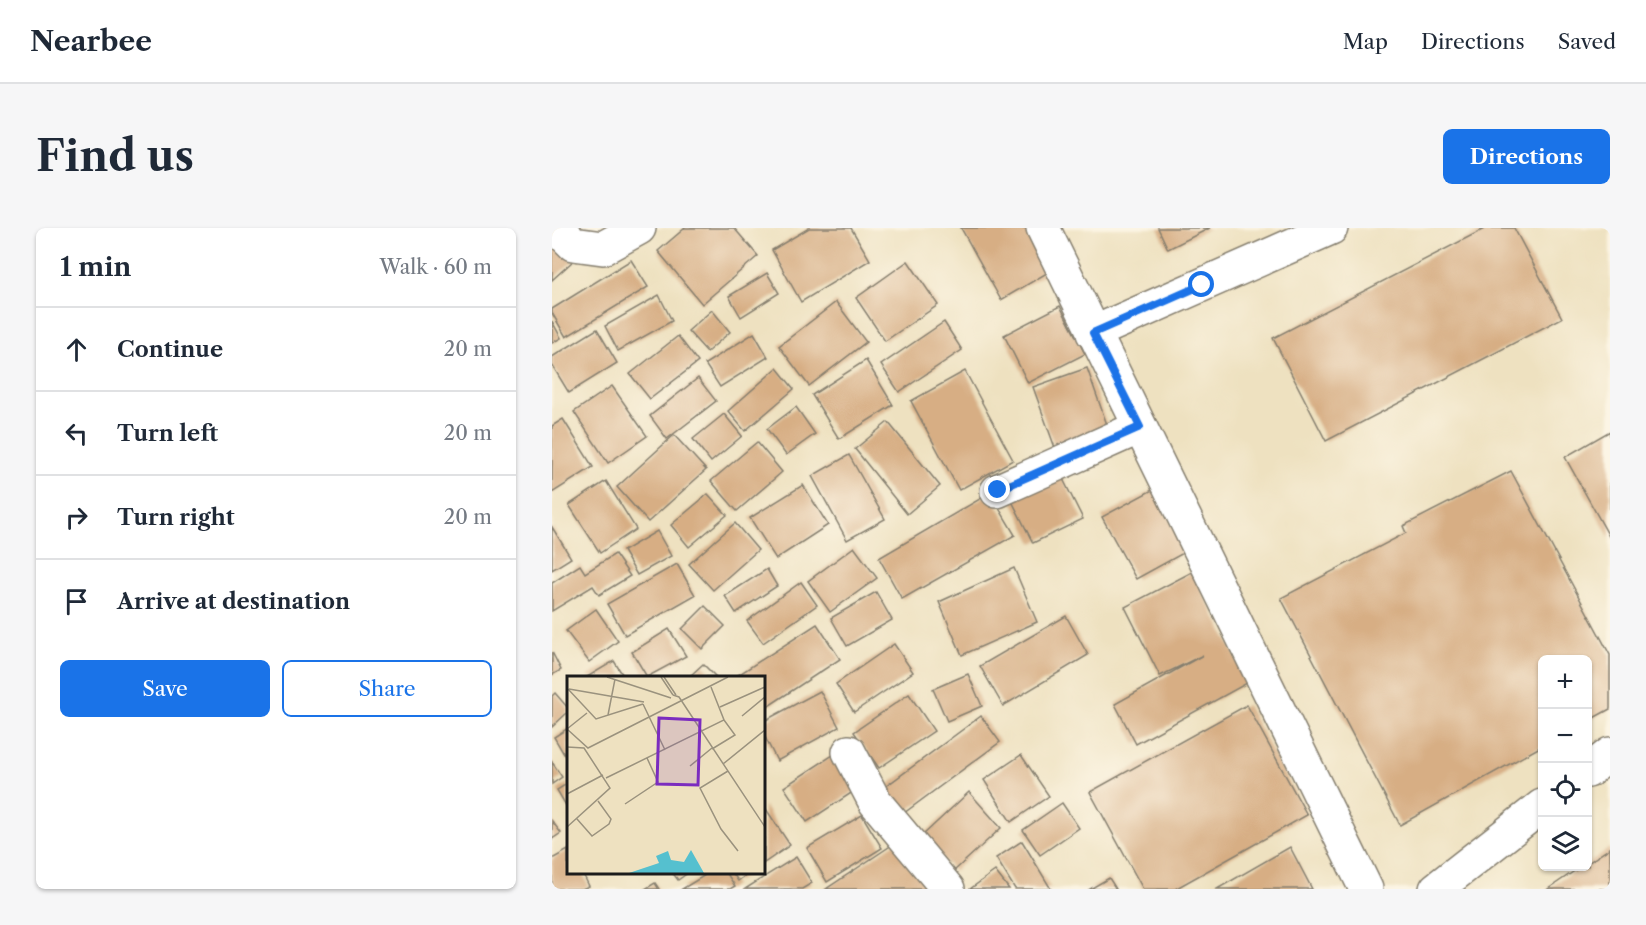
<!DOCTYPE html>
<meta charset="utf-8">
<style>
:root{--surface:#fff;--page:#f6f6f7;--text:#1f2937;--muted:#747a83;--line:#e0e1e3;--accent:#1a73e8}
body{margin:0;font-family:"Libre Caslon Text",serif;background:var(--page);color:var(--text)}
.controls{position:absolute;right:18px;bottom:18px;display:grid;overflow:hidden;border-radius:9px;box-shadow:0 2px 4px #0004}
.controls button{width:54px;height:54px;display:grid;place-items:center;padding:0;border:0;border-bottom:2px solid var(--line);background:var(--surface);color:var(--text);font:30px sans-serif}
.stop{position:absolute;width:18px;height:18px;margin:-14px;border:4px solid #1a73e8;border-radius:50%;background:#fff}
.stop.end{background:#1a73e8;border-color:#fff;box-shadow:0 2px 6px #0008}
.list{margin:0;padding:0;list-style:none}
h2{display:flex;justify-content:space-between;align-items:center;height:78px;margin:0;padding:0 24px;font-size:26px}
h2 small{font-size:20px;font-weight:400;color:var(--muted)}
.list li{display:grid;grid-template-columns:39px 1fr auto;gap:18px;align-items:center;box-sizing:border-box;height:84px;padding:0 24px;border-top:2px solid var(--line)}
.list b{display:block;font-size:22px;white-space:nowrap}
.list em{font-size:20px;font-style:normal;color:var(--muted)}
.actions{display:flex;gap:12px;padding:18px 24px}
.actions a{flex:1;padding:14px 0;border:2px solid var(--accent);border-radius:9px;text-align:center;font-size:21px;color:var(--accent)}
.actions .main{background:var(--accent);color:#fff}
.icon{flex:none;width:33px;height:33px;fill:none;stroke:currentColor;stroke-width:2;stroke-linecap:round;stroke-linejoin:round}
.map{position:relative;flex:none;width:1058px;height:661px;overflow:hidden;border-radius:9px}
header{display:flex;align-items:center;gap:36px;box-sizing:border-box;height:84px;padding:0 30px;background:var(--surface);border-bottom:2px solid var(--line)}
header strong{font-size:28px}
nav{display:flex;gap:33px;margin-inline-start:auto;font-size:21px}
.intro{display:flex;align-items:center;justify-content:space-between;box-sizing:border-box;height:144px;padding:0 36px}
h1{margin:0;font-size:42px}
.button{padding:15px 27px;border-radius:9px;background:var(--accent);color:#fff;font-size:21px;font-weight:700}
main{display:flex;gap:36px;padding:0 36px}
aside{flex:1;background:var(--surface);border-radius:9px;box-shadow:0 2px 4px #0004}
.map>svg:first-child{display:block}
</style>
<header>
<strong>Nearbee</strong>
<nav><a>Map</a><a>Directions</a><a>Saved</a></nav>
</header>
<div class="intro"><h1>Find us</h1><a class="button">Directions</a></div>
<main>
<aside>
<h2>1 min<small>Walk · 60 m</small></h2>
<ul class="list">
<li><svg class="icon" aria-label="ahead" viewBox="0 0 24 24"><path d="M12 20V5M6 11l6-6 6 6"/></svg><div><b>Continue</b></div><em>20 m</em></li>
<li><svg class="icon" aria-label="left" viewBox="0 0 24 24"><path d="M17 20v-9H6M10 6l-5 5 5 5"/></svg><div><b>Turn left</b></div><em>20 m</em></li>
<li><svg class="icon" aria-label="right" viewBox="0 0 24 24"><path d="M7 20v-9h11M14 6l5 5-5 5"/></svg><div><b>Turn right</b></div><em>20 m</em></li>
<li><svg class="icon" aria-label="arrive" viewBox="0 0 24 24"><path d="M6 21V4h12l-3 4 3 4H6"/></svg><div><b>Arrive at destination</b></div></li>
</ul>
<div class="actions"><a class="main">Save</a><a>Share</a></div>
</aside>
<div class="map">
<svg width="1058" height="661" viewBox="0 0 1058 661">
<rect width="100%" height="100%" fill="#fcf5e5"/>
<filter id="ink" filterUnits="userSpaceOnUse"><feTurbulence type="fractalNoise" baseFrequency=".0167" numOctaves="2"/><feDisplacementMap in="SourceGraphic" scale="12" xChannelSelector="R" yChannelSelector="G"/><feConvolveMatrix kernelMatrix="1 2 1 2 8 2 1 2 1" color-interpolation-filters="sRGB"/></filter>
<filter id="wash" filterUnits="userSpaceOnUse"><feTurbulence type="fractalNoise" baseFrequency=".008" numOctaves="4" result="noise"/><feDisplacementMap in="SourceGraphic" scale="24" xChannelSelector="R" yChannelSelector="G"/><feGaussianBlur stdDeviation="1.35" result="paint"/><feColorMatrix in="noise" values="0 0 0 0 0 0 0 0 0 0 0 0 0 0 0 0 0 1.4 0 .05"/><feComposite in="paint" operator="in"/></filter>
<g filter="url(#wash)">
<rect width="100%" height="100%" fill="#eee1c0"/>
<g id="blocks">
<g fill="#d7ae84">
<path d="M 133,0 L 182,0 L 206,28 L 150,76 L 106,23 Z"/>
<path d="M 257,0 L 299,0 L 318,32 L 249,74 L 220,22 Z"/>
<path d="M 409,0 L 477,0 L 500,42 L 449,72 Z"/>
<path d="M 606,0 L 658,0 L 616,21 Z"/>
<path d="M 934,0 L 962,0 L 1010,90 L 774,213 L 721,110 Z"/>
<path d="M 0,10 L 21,33 L 0,52 Z"/>
<path d="M 79,32 L 96,59 L 14,109 L 0,85 L 0,81 Z"/>
<path d="M 356,33 L 386,77 L 333,113 L 304,70 Z"/>
<path d="M 215,45 L 227,65 L 189,89 L 177,68 Z"/>
<path d="M 107,67 L 120,93 L 66,123 L 53,98 Z"/>
<path d="M 284,74 L 314,114 L 257,158 L 227,118 Z"/>
<path d="M 508,78 L 533,126 L 476,155 L 452,107 Z"/>
<path d="M 160,82 L 178,104 L 155,124 L 136,103 Z"/>
<path d="M 0,93 L 9,110 L 0,115 Z"/>
<path d="M 392,94 L 410,122 L 347,164 L 329,137 Z"/>
<path d="M 45,101 L 65,135 L 17,165 L 0,137 L 0,129 Z"/>
<path d="M 202,105 L 216,129 L 168,159 L 153,136 Z"/>
<path d="M 126,108 L 146,134 L 98,171 L 78,146 Z"/>
<path d="M 314,132 L 341,177 L 287,211 L 260,167 Z"/>
<path d="M 225,140 L 242,161 L 193,203 L 176,183 Z"/>
<path d="M 535,140 L 559,208 L 506,228 L 481,159 Z"/>
<path d="M 413,143 L 461,232 L 407,262 L 359,173 Z"/>
<path d="M 146,150 L 164,173 L 115,211 L 98,188 Z"/>
<path d="M 60,158 L 95,208 L 56,235 L 22,184 Z"/>
<path d="M 244,179 L 263,206 L 234,227 L 215,201 Z"/>
<path d="M 172,186 L 190,208 L 159,234 L 141,211 Z"/>
<path d="M 11,191 L 41,239 L 0,265 L 0,198 Z"/>
<path d="M 336,194 L 388,258 L 355,286 L 303,221 Z"/>
<path d="M 1058,203 L 1058,310 L 1013,229 Z"/>
<path d="M 122,207 L 154,242 L 96,294 L 65,259 Z"/>
<path d="M 205,214 L 230,244 L 185,283 L 159,253 Z"/>
<path d="M 297,227 L 333,291 L 295,312 L 260,248 Z"/>
<path d="M 506,241 L 531,291 L 481,315 L 456,265 Z"/>
<path d="M 959,243 L 1058,427 L 1058,481 L 1036,493 L 1036,431 L 990,431 L 990,518 L 848,597 L 729,370 L 854,305 L 851,298 Z"/>
<path d="M 54,253 L 84,301 L 48,325 L 17,277 Z"/>
<path d="M 251,257 L 276,297 L 224,331 L 198,290 Z"/>
<path d="M 602,261 L 635,323 L 584,351 L 550,289 Z"/>
<path d="M 438,265 L 463,307 L 350,371 L 327,330 Z"/>
<path d="M 156,266 L 175,287 L 137,319 L 119,297 Z"/>
<path d="M 183,295 L 206,322 L 161,362 L 137,336 Z"/>
<path d="M 0,299 L 19,330 L 0,342 Z"/>
<path d="M 105,303 L 119,328 L 85,347 L 71,323 Z"/>
<path d="M 302,319 L 325,350 L 278,384 L 256,353 Z"/>
<path d="M 63,326 L 78,348 L 47,367 L 41,358 L 0,383 L 0,355 L 28,337 L 33,345 Z"/>
<path d="M 125,336 L 143,367 L 73,407 L 55,376 Z"/>
<path d="M 462,340 L 485,394 L 410,427 L 387,374 Z"/>
<path d="M 215,341 L 225,358 L 184,385 L 173,368 Z"/>
<path d="M 640,344 L 697,454 L 584,516 L 563,476 L 651,427 L 608,448 L 573,379 Z"/>
<path d="M 249,354 L 265,377 L 211,415 L 195,393 Z"/>
<path d="M 324,364 L 340,392 L 295,418 L 279,390 Z"/>
<path d="M 153,378 L 173,398 L 150,421 L 130,401 Z"/>
<path d="M 44,381 L 66,413 L 37,434 L 14,403 Z"/>
<path d="M 514,388 L 536,427 L 451,478 L 428,438 Z"/>
<path d="M 265,396 L 288,431 L 212,481 L 212,449 L 183,449 Z"/>
<path d="M 117,401 L 134,428 L 95,449 L 80,424 Z"/>
<path d="M 342,416 L 361,444 L 302,484 L 284,456 Z"/>
<path d="M 0,424 L 9,442 L 0,447 Z"/>
<path d="M 62,433 L 72,449 L 35,449 Z"/>
<path d="M 151,436 L 164,449 L 137,449 Z"/>
<path d="M 416,446 L 430,478 L 395,493 L 381,461 Z"/>
<path d="M 268,463 L 287,499 L 225,533 L 212,507 L 212,493 Z"/>
<path d="M 3,465 L 16,480 L 16,484 L 0,499 L 0,468 Z"/>
<path d="M 357,466 L 382,503 L 327,540 L 302,504 Z"/>
<path d="M 695,477 L 755,587 L 623,661 L 591,661 L 538,564 Z"/>
<path d="M 429,488 L 448,514 L 348,588 L 329,562 Z"/>
<path d="M 16,500 L 16,533 L 2,509 Z"/>
<path d="M 287,523 L 310,558 L 255,594 L 232,559 Z"/>
<path d="M 469,527 L 497,568 L 459,594 L 432,552 Z"/>
<path d="M 0,534 L 10,549 L 0,556 Z"/>
<path d="M 16,555 L 16,581 L 5,562 Z"/>
<path d="M 417,564 L 449,600 L 402,643 L 370,608 Z"/>
<path d="M 510,575 L 527,600 L 488,627 L 471,602 Z"/>
<path d="M 212,578 L 238,617 L 212,635 Z"/>
<path d="M 310,587 L 330,620 L 275,654 L 255,620 Z"/>
<path d="M 0,593 L 9,605 L 0,611 Z"/>
<path d="M 346,613 L 376,658 L 373,661 L 274,661 Z"/>
<path d="M 470,613 L 499,661 L 463,661 L 444,630 Z"/>
<path d="M 738,619 L 760,661 L 665,661 Z"/>
<path d="M 1058,620 L 1058,661 L 996,661 L 1030,638 L 1036,638 L 1036,635 Z"/>
<path d="M 16,622 L 16,644 L 30,644 L 37,658 L 30,661 L 0,661 L 0,631 Z"/>
<path d="M 244,629 L 260,655 L 250,661 L 193,661 Z"/>
<path d="M 443,643 L 457,661 L 418,661 Z"/>
<path d="M 120,644 L 137,644 L 126,652 Z"/>
<path d="M 158,644 L 174,644 L 183,658 L 178,661 L 130,661 Z"/>
<path d="M 180,644 L 198,644 L 186,653 Z"/>
<path d="M 557,650 L 564,661 L 538,661 Z"/>
<path d="M 103,655 L 107,661 L 93,661 Z"/>
</g>
</g>
</g>
<g filter="url(#ink)">
<use href="#blocks" fill-opacity="0" stroke="#857e6e" stroke-width="1.5"/>
<g fill="none" stroke-linecap="round" stroke-linejoin="round">
<g stroke="#857e6e" stroke-width="36">
<g id="minor">
<path d="M 5,0 L 21,16 L 51,20 L 87,0"/>
<path d="M 491,0 L 814,661"/>
<path d="M 541,105 L 779,0"/>
<path d="M 445,263 L 588,199"/>
<path d="M 297,524 L 323,574 L 396,661"/>
<path d="M 1036,543 L 1058,526"/>
<path d="M 884,661 L 990,578"/>
</g>
</g>
<use href="#minor" stroke="#fff" stroke-width="33"/>
</g>
</g>
<g fill="none" stroke-linecap="round" stroke-linejoin="round" filter="url(#ink)">
<path stroke="#1a73e8" stroke-width="8" d="M 446,262 L 588,199 L 541,105 L 650,57"/>
</g>
<g transform="translate(15 448)">
<rect width="198" height="198" fill="#eee1c0"/>
<path d="M 124,174 L 137,197 L 62,197 L 92,187 L 89,180 L 101,175 L 104,184 L 117,186 Z" fill="#55c0cf"/>
<path fill="none" stroke="#9a927e" stroke-width="1.5" d="M 40,1 L 104,22M 94,1 L 106,19M 97,1 L 109,19M 1,13 L 29,43 L 76,28M 2,13 L 77,26M 106,19 L 112,21 L 198,151M 76,28 L 98,74M 153,31 L 198,11M 41,39 L 48,3M 175,40 L 198,21M 0,53 L 20,37M 0,53 L 21,72 L 161,1M 0,71 L 17,72 L 43,112 L 0,151M 145,73 L 168,59 L 157,44M 156,88 L 198,54M 123,90 L 145,72M 161,95 L 133,112 L 154,153 L 171,175M 39,102 L 157,44 L 144,11M 0,118 L 36,99M 58,128 L 91,106 L 80,82M 10,143 L 25,160 L 42,148 L 44,143 L 31,125"/>
<path fill="#7b2cbf" fill-opacity="0.15" stroke="#7b2cbf" stroke-width="3" d="M 92,42 L 133,44 L 131,109 L 90,108 Z"/>
<rect width="198" height="198" fill="none" stroke="#1c1c1c" stroke-width="3"/>
</g>
</svg>
<div class="controls">
<button>+</button>
<button>−</button>
<button><svg class="icon" aria-label="locate" viewBox="0 0 24 24"><circle cx="12" cy="12" r="6"/><path d="M12 2v4M12 18v4M2 12h4M18 12h4"/></svg></button>
<button><svg class="icon" aria-label="layers" viewBox="0 0 24 24"><path d="M12 4l9 5-9 5-9-5zM3 14l9 5 9-5"/></svg></button>
</div>
<div class="stop" style="left:650px;top:57px"></div>
<div class="stop end" style="left:446px;top:262px"></div>
</div>
</main>
